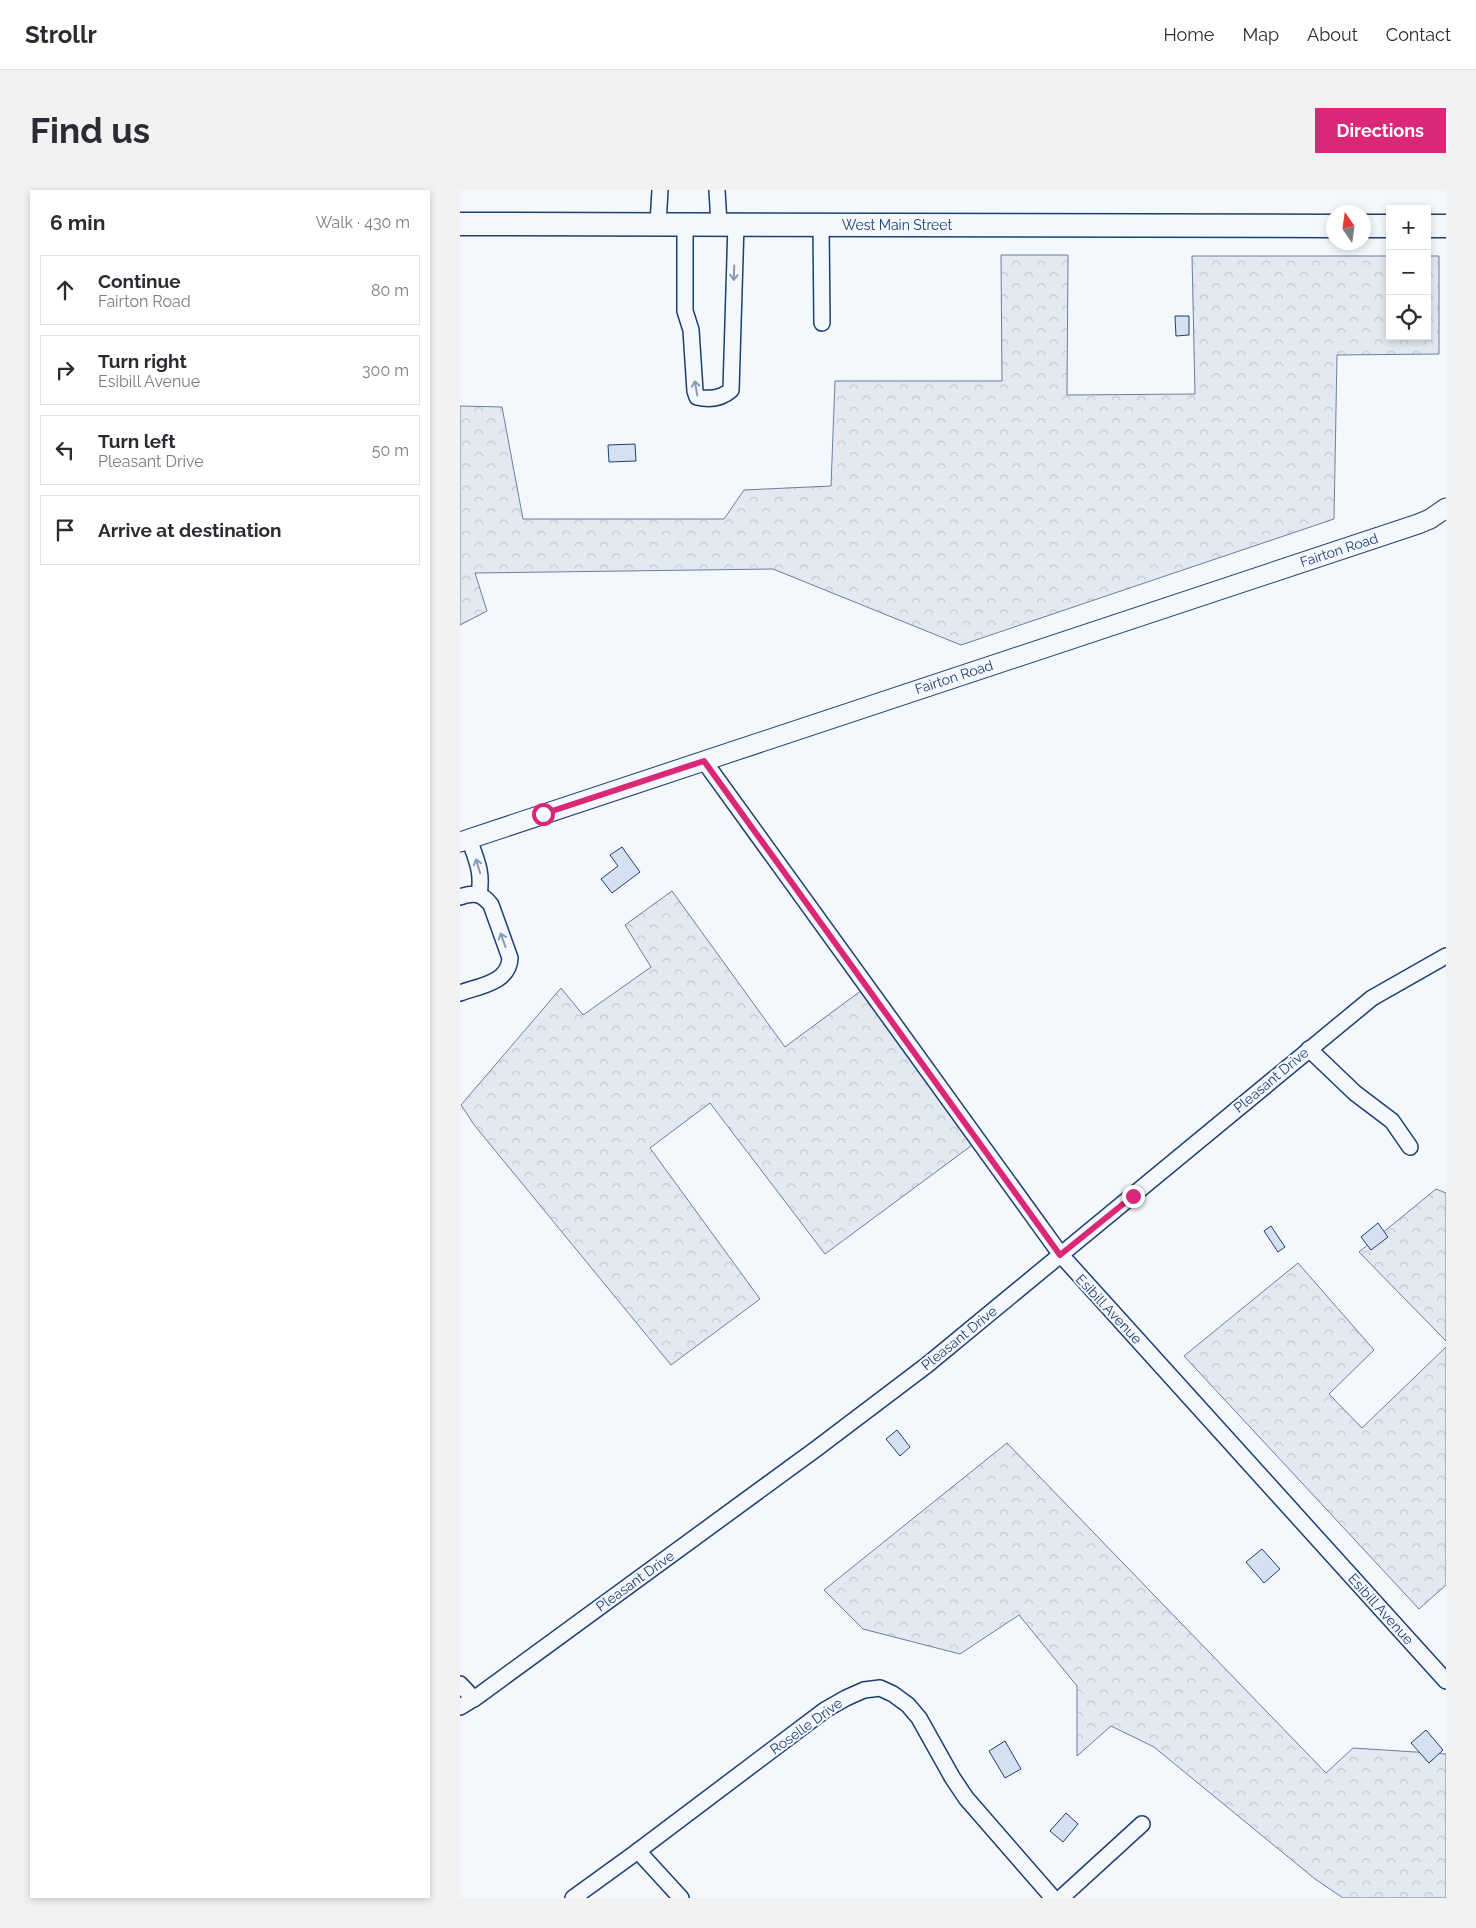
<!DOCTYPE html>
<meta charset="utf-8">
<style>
:root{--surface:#fff;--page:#f2f2f3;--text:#2b2b33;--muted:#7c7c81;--line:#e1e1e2;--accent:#db2777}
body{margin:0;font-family:Raleway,sans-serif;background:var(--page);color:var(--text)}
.controls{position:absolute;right:15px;top:15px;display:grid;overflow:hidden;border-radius:0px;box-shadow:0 2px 8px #0003}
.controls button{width:45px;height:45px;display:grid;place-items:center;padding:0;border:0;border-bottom:1px solid var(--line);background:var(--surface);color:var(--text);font:25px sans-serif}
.compass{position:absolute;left:866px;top:15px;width:45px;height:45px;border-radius:50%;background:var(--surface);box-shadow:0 2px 8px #0003;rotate:347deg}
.stop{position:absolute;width:15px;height:15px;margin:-11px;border:4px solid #db2777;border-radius:50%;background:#fff}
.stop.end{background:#db2777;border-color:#fff;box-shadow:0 1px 5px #0008}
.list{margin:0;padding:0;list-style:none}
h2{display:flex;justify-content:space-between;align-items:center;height:65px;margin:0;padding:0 20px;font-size:21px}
h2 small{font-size:16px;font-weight:400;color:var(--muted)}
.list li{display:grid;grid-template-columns:32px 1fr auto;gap:15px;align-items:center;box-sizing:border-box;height:70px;margin:0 10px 10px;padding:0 10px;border:1px solid var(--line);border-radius:0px}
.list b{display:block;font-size:19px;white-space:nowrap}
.list p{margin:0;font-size:16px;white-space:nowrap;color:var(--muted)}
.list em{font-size:16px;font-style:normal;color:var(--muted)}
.icon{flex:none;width:28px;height:28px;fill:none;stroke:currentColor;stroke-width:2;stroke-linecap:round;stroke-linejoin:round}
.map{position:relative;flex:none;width:986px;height:1708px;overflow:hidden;border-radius:0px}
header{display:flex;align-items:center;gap:30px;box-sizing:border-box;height:70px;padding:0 25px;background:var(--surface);border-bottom:1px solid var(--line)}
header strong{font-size:24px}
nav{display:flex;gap:28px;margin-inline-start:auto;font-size:18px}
.intro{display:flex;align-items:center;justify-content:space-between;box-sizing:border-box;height:120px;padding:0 30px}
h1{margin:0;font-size:35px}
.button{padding:12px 22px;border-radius:0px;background:var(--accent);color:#fff;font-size:18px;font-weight:700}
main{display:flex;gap:30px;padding:0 30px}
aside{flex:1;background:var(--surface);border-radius:0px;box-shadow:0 2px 8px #0003}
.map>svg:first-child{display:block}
</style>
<header>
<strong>Strollr</strong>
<nav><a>Home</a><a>Map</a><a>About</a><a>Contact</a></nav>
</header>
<div class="intro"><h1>Find us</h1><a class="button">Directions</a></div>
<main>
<aside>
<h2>6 min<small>Walk · 430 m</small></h2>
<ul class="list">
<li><svg class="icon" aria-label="ahead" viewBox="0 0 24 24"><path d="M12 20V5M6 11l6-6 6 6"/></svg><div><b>Continue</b><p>Fairton Road</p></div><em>80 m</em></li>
<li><svg class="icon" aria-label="right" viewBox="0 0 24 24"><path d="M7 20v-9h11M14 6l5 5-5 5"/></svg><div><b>Turn right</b><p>Esibill Avenue</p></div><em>300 m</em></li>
<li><svg class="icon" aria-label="left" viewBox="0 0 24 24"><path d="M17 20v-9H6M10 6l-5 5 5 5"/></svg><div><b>Turn left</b><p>Pleasant Drive</p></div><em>50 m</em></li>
<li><svg class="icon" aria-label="arrive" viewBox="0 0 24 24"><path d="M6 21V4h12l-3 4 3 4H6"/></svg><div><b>Arrive at destination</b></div></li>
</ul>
</aside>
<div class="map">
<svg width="986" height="1708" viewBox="0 0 986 1708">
<defs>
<pattern id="forest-crowns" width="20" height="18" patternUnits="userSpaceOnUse" patternTransform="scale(1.25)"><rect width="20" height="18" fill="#e3e9f0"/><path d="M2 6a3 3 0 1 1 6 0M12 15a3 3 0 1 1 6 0" fill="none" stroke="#c2c9d1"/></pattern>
</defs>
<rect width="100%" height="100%" fill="#f4f7fb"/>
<g fill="url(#forest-crowns)" stroke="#687fa3">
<path d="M 541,65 L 608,65 L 607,205 L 735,204 L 732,66 L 930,66 L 930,146 L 967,146 L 967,66 L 979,66 L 979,164 L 877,165 L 874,329 L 501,455 L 313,379 L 15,383 L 27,421 L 0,435 L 0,216 L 42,217 L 63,329 L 264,329 L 284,300 L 371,296 L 375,191 L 542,191 Z"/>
<path d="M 212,701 L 325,857 L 406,797 L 519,950 L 365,1064 L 250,913 L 190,958 L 300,1109 L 211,1175 L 15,936 L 1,915 L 101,798 L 123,825 L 191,777 L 165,735 Z"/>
<path d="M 976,999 L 986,1003 L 986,1151 L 899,1062 Z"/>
<path d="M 838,1073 L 914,1160 L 869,1204 L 902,1238 L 986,1157 L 986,1395 L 959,1419 L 724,1166 Z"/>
<path d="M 547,1253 L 866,1583 L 893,1558 L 986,1564 L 986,1708 L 883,1708 L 855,1689 L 694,1557 L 651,1536 L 617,1566 L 617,1496 L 559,1425 L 500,1464 L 403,1439 L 364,1400 Z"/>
</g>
<g fill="#d5e0f0" stroke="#1d3f73">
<path d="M 715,126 L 729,126 L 729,145 L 716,146 Z"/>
<path d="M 175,254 L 176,271 L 149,272 L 148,255 Z"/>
<path d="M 162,657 L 180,682 L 152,703 L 141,689 L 158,676 L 150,665 Z"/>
<path d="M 918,1033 L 928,1047 L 911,1060 L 901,1047 Z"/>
<path d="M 811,1036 L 825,1057 L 818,1062 L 804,1041 Z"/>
<path d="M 437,1240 L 450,1257 L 440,1266 L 426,1249 Z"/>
<path d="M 802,1359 L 820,1379 L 804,1393 L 786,1372 Z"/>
<path d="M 966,1540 L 983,1560 L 969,1573 L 951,1553 Z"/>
<path d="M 545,1551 L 561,1579 L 545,1588 L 529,1561 Z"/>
<path d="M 606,1623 L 618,1634 L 603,1652 L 590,1641 Z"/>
</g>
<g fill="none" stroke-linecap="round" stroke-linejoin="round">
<g stroke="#1d3f73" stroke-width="18">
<g id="minor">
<path d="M 257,0 L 259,34"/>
<path d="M 198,34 L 200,0"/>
<path d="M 225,34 L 225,121 L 231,140 L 235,201 L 237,207 C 250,210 261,209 271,200 L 276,34"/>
<path d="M 361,34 L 362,133"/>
<path d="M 244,571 L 601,1065 L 986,1491"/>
<path d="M 9,649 C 16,669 23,682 19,704"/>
<path d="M 0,707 C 14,702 22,703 31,715 L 50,768 C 49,793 19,796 0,803"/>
<path d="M 849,859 L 895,903 L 932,931 L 950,957"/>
<path d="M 0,1494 L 14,1509"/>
<path d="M 0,1517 L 18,1506 L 356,1259 L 467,1175 L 912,808 L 986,766"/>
<path d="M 178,1661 L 365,1520 L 386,1508 L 404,1500 L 420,1498 L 433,1504 L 448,1515 L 459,1528 L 492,1587 L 506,1608 L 593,1708"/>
<path d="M 113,1708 L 178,1661 L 221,1708"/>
<path d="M 601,1708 L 682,1634"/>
</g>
</g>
<g stroke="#1d3f73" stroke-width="21">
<path id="major" d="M 0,652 L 958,334 L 970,329 L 986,318"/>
</g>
<g stroke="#1d3f73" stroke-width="25">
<g id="highway">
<path d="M 0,34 L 874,36"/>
<path d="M 904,36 L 930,36"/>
<path d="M 967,36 L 986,36"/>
</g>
</g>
<use href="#minor" stroke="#f4f7fb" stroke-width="15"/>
<use href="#major" stroke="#f4f7fb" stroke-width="19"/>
<use href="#highway" stroke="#f4f7fb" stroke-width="22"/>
</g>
<defs><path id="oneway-shaft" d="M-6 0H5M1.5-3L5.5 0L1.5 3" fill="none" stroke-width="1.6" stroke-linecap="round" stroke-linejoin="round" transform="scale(1.25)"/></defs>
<g stroke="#889bb7">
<use href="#oneway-shaft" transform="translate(274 83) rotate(92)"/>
<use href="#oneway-shaft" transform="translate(236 198) rotate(-100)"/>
<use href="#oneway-shaft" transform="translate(18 676) rotate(-107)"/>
<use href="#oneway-shaft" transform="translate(43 750) rotate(-110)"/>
</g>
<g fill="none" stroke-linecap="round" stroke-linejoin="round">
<path stroke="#db2777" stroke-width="6" d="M 83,624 L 244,571 L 600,1065 L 673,1006"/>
</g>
<g text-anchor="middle" stroke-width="4" stroke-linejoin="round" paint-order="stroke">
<g font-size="14" fill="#1d3f73" stroke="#f4f7fb">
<text x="437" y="40">West Main Street</text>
<text transform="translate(879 360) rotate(-18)" y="5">Fairton Road</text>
<text transform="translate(494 487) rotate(-18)" y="5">Fairton Road</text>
<text transform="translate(811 890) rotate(-40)" y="5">Pleasant Drive</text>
<text transform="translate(649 1119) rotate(47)" y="5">Esibill Avenue</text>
<text transform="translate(499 1148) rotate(-39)" y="5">Pleasant Drive</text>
<text transform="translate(175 1391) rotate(-36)" y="5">Pleasant Drive</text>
<text transform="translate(921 1419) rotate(48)" y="5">Esibill Avenue</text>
<text transform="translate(346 1536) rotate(-36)" y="5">Roselle Drive</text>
</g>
</g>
</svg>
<div class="controls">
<button>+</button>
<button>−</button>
<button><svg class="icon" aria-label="locate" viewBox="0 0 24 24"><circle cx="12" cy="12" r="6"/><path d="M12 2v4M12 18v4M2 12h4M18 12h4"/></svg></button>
</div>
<svg class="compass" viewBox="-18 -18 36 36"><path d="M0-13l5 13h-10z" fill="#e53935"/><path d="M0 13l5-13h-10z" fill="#7c7c81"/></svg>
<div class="stop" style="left:83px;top:624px"></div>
<div class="stop end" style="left:673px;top:1006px"></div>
</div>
</main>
